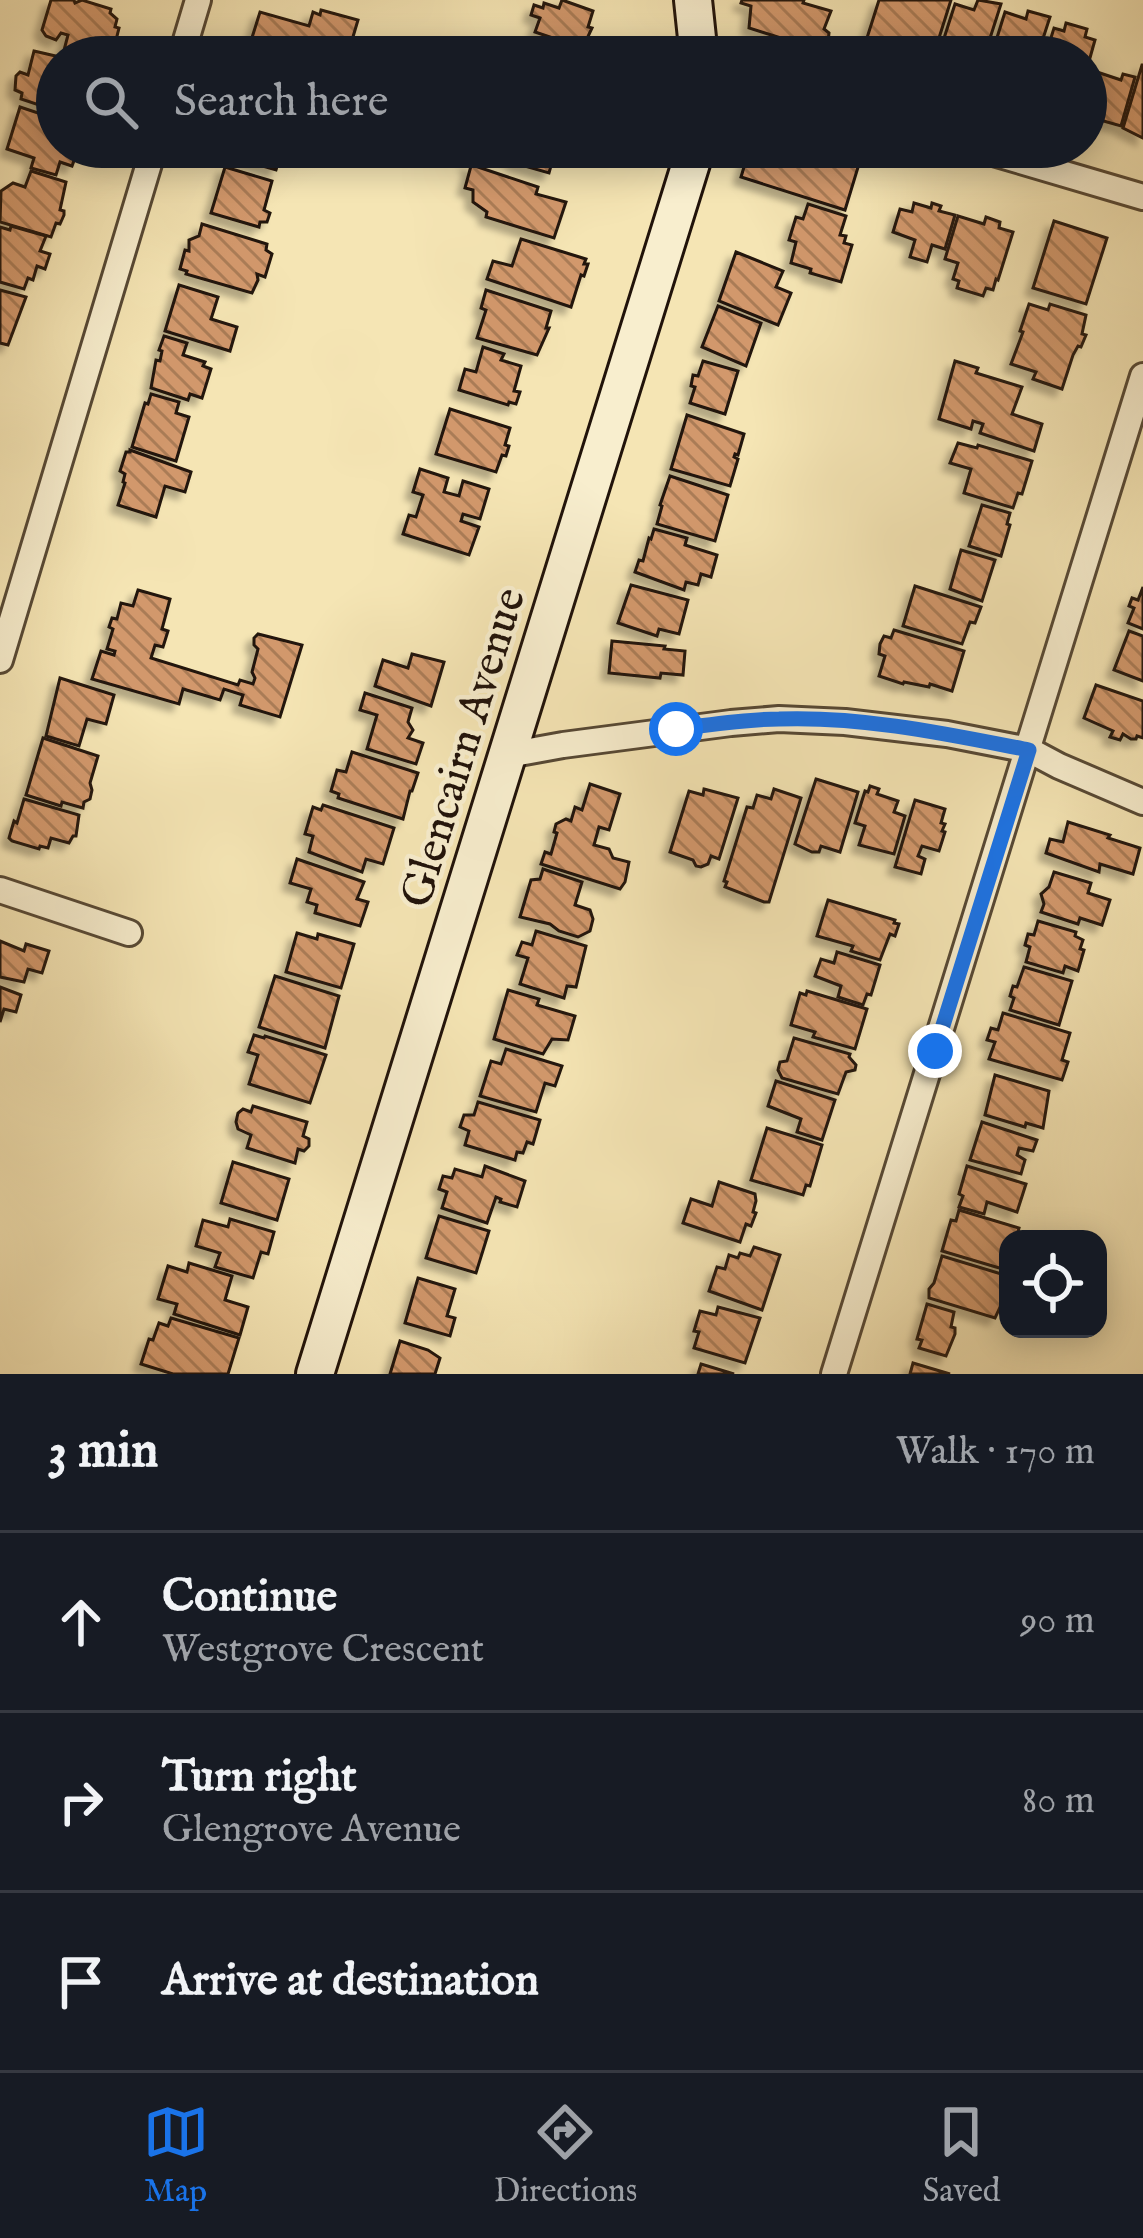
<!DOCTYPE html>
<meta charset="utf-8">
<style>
:root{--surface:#171b24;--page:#242831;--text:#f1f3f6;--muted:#9ea1a6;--line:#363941;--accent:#1a73e8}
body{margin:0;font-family:"IM FELL English",serif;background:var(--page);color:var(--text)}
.controls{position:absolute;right:36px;bottom:36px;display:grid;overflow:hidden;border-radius:24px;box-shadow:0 6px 30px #0003}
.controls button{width:108px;height:108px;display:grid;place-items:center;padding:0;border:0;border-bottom:3px solid var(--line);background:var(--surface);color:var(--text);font:60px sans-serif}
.stop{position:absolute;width:36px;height:36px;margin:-27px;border:9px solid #1a73e8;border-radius:50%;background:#fff}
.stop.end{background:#1a73e8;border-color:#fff;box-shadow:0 3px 12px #0008}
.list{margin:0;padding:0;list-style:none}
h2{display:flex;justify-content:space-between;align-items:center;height:156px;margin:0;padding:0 48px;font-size:51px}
h2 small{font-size:39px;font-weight:400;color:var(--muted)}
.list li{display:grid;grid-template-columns:78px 1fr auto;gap:36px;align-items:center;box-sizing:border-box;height:180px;padding:0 48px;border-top:3px solid var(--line)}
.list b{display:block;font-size:45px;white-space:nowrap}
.list p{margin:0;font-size:39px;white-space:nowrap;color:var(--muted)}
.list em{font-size:39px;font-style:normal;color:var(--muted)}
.icon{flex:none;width:66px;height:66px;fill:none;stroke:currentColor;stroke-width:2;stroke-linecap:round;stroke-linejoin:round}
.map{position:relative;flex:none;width:1143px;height:1374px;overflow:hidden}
.search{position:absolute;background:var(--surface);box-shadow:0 6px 30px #0003;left:36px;right:36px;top:36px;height:132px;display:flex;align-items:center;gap:30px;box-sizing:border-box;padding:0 42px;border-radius:66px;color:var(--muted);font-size:45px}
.sheet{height:696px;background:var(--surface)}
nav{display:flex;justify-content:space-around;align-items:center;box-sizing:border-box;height:168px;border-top:3px solid var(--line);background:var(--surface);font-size:33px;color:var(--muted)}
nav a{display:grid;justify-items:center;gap:6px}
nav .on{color:var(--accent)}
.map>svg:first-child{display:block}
</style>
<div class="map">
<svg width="1143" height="1374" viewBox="0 0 1143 1374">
<defs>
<pattern id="building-back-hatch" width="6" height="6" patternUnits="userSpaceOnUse" patternTransform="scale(3)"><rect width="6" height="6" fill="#d2986c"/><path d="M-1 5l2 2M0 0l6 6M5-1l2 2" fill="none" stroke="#aa7b57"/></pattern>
<filter id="shadow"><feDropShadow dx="-7" dy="7" stdDeviation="3" flood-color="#0004"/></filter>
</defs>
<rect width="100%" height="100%" fill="#f5e5b4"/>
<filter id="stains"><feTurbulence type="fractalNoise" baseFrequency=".00167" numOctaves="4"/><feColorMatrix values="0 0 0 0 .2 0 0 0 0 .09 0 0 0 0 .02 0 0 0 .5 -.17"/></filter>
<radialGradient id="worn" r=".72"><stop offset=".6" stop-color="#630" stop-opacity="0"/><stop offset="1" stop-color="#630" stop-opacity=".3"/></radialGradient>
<g fill="url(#building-back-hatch)" stroke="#21130a" stroke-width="3" filter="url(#shadow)">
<path d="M 51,0 L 74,0 L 75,3 L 82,0 L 111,9 L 110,13 L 117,19 L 115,27 L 119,28 L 116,40 L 111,39 L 110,46 L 100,48 L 98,54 L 90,51 L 88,57 L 63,54 L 68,35 L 61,33 L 56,40 L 46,36 L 42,30 Z"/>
<path d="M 562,0 L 593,11 L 588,27 L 592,28 L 583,47 L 598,52 L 596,57 L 560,57 L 563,46 L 549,41 L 550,37 L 535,32 L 540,18 L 531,15 L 534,5 L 543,8 L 544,3 L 559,8 Z"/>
<path d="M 742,0 L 804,0 L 803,3 L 831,11 L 824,29 L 829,33 L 828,42 L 820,46 L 819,50 L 749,28 L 751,6 L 741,3 Z"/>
<path d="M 879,0 L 951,0 L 933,57 L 913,57 L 866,41 Z"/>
<path d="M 978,0 L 1001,4 L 984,57 L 938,57 L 955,4 L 974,10 Z"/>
<path d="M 321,10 L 358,20 L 347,57 L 295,57 L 250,44 L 260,12 L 309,26 L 313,12 L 320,15 Z"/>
<path d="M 1028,11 L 1050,17 L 1037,57 L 991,57 L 1005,12 L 1026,19 Z"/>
<path d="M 1066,23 L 1087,29 L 1085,37 L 1095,40 L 1086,72 L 1086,57 L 1045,57 L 1054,28 L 1064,31 Z"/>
<path d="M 34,51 L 60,57 L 57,57 L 57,111 L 21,99 L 22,93 L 15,90 L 16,76 L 20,72 L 28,75 Z"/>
<path d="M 1142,65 L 1143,65 L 1143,138 L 1123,128 Z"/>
<path d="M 1091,70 L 1121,80 L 1123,74 L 1135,77 L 1121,126 L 1086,116 L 1086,87 Z"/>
<path d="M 20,107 L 53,118 L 53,116 L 57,117 L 57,147 L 79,147 L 72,166 L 60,162 L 56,175 L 31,168 L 34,158 L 7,149 Z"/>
<path d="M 235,147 L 283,147 L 276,170 L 232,157 Z"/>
<path d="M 477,147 L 568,147 L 567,151 L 556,148 L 549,173 L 514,163 L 515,159 Z"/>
<path d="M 750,147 L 803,147 L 859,164 L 845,210 L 741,177 Z"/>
<path d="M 466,163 L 538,187 L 536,194 L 566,202 L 554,238 L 486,217 L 487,212 L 473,202 L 473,190 L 465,188 L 471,166 Z"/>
<path d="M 225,167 L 272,181 L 264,210 L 270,213 L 267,222 L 260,222 L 259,227 L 211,213 Z"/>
<path d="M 31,171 L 66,182 L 60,210 L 64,211 L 64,215 L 60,224 L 56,223 L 51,237 L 0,222 L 1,191 L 13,183 L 25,187 Z"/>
<path d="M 914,203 L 931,208 L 932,203 L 941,206 L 939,211 L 955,215 L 945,249 L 932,245 L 927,262 L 910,257 L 915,240 L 893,232 L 900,209 L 912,212 Z"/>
<path d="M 808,204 L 846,216 L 840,235 L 846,236 L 844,243 L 852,245 L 841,282 L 810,273 L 811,269 L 791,263 L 796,242 L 789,240 L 796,217 L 803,219 Z"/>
<path d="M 958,216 L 984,224 L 986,217 L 1000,222 L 999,228 L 1013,232 L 998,280 L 996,279 L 993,290 L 986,288 L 983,296 L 957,288 L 959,281 L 953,279 L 958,263 L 945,259 Z"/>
<path d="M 1054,221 L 1107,238 L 1086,304 L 1033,288 Z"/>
<path d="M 202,224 L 267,244 L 266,250 L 272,254 L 265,277 L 257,274 L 258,280 L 252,293 L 186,274 L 187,271 L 180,269 L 185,250 L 189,251 L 189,240 L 199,236 Z"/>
<path d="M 11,226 L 46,236 L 40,251 L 50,254 L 45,269 L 37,266 L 33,280 L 28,278 L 24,289 L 0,282 L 0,227 L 10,230 Z"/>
<path d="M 521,239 L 586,259 L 584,264 L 588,264 L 584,276 L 581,275 L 571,307 L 487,279 L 493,261 L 512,266 Z"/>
<path d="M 736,252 L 783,271 L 776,287 L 791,293 L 778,325 L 719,301 Z"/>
<path d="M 179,285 L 218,297 L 211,319 L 237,327 L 230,351 L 165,331 Z"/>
<path d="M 0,290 L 26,297 L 8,345 L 0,343 Z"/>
<path d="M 486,290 L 551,311 L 546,328 L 549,328 L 537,355 L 477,338 L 486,310 L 481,308 Z"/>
<path d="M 1029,304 L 1048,310 L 1050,304 L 1086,315 L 1082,334 L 1086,335 L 1081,347 L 1078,346 L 1073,355 L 1062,389 L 1033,379 L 1036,372 L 1011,364 L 1023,332 L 1020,331 Z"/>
<path d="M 718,306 L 761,323 L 746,366 L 702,347 Z"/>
<path d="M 164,336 L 187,343 L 183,355 L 205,362 L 203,366 L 211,369 L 202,398 L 190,394 L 188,400 L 151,388 L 156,360 L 160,361 L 162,351 L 159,350 Z"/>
<path d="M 483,347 L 504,354 L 501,360 L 521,366 L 514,391 L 520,392 L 516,404 L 509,402 L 508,405 L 459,390 L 465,369 L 476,372 Z"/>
<path d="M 703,361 L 738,371 L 725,414 L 690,403 L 695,387 L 691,386 L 693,375 L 698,376 Z"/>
<path d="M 955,361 L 978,368 L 976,373 L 1022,387 L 1012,414 L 1042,424 L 1034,451 L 980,433 L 983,424 L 973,421 L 971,429 L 939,419 Z"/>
<path d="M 151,394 L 179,402 L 176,413 L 189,417 L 176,461 L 132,447 L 145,403 L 148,404 Z"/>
<path d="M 450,409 L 510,428 L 505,445 L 509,446 L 506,456 L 502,455 L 496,472 L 436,454 Z"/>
<path d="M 687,415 L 744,434 L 738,455 L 735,454 L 734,457 L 738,459 L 730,486 L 671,469 Z"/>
<path d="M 958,443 L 977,448 L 978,445 L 1032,461 L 1022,494 L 1018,493 L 1013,508 L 964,493 L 971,469 L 950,463 Z"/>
<path d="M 130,450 L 191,472 L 185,492 L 165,486 L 156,517 L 118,505 L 125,483 L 123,482 L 125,474 L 120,471 L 126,452 L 130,452 Z"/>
<path d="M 420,469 L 448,478 L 444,492 L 459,496 L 463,481 L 489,489 L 480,519 L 463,514 L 461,521 L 479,527 L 469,555 L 403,534 L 409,515 L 416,517 L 423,495 L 413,492 Z"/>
<path d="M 670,476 L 728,495 L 715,541 L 657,524 L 662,506 L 660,505 Z"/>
<path d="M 982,505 L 1010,513 L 1007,524 L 1010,525 L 1001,556 L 969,546 Z"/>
<path d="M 654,529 L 687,538 L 685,545 L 717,555 L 711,577 L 701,574 L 698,585 L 686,582 L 684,590 L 635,572 L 639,560 L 643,561 L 649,538 L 651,539 Z"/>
<path d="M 961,550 L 995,560 L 982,601 L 950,589 Z"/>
<path d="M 631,585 L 688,600 L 679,634 L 659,629 L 657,636 L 618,623 Z"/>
<path d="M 915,586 L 981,607 L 975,623 L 970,622 L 962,644 L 903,626 Z"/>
<path d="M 1143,587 L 1143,629 L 1128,623 L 1134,608 L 1129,606 L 1132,598 L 1138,600 Z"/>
<path d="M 138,590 L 170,599 L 162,629 L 168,631 L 163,647 L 155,645 L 151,658 L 238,685 L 240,680 L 253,684 L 255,678 L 252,672 L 258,649 L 254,645 L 254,638 L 258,634 L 302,645 L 280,717 L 240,705 L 243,695 L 224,689 L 220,700 L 183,689 L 179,704 L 92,679 L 101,651 L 114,655 L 115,651 L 107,649 L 113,629 L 109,627 L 112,618 L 117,619 L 121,603 L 133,606 Z"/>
<path d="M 894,630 L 964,651 L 952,691 L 930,684 L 929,687 L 904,682 L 903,684 L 879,676 L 885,656 L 879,654 L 880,644 L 884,636 L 891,638 Z"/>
<path d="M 1129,631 L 1143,636 L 1143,681 L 1114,670 Z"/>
<path d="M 612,641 L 665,646 L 664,649 L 685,651 L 683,675 L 661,673 L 660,678 L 609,673 Z"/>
<path d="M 412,654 L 444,662 L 431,706 L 375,686 L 383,660 L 408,668 Z"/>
<path d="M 60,678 L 114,695 L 106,724 L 87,719 L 79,746 L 46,736 Z"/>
<path d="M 1096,685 L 1143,701 L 1143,738 L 1137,736 L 1136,739 L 1131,739 L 1123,734 L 1120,740 L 1110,737 L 1113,731 L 1084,718 Z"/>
<path d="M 365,693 L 412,708 L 408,722 L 413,730 L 408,738 L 423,743 L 416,764 L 367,749 L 377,715 L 360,710 Z"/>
<path d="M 43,738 L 98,756 L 90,783 L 92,790 L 90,799 L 84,802 L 83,808 L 62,802 L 61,806 L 26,795 Z"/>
<path d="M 352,752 L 418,773 L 412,791 L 410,791 L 403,819 L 338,798 L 339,794 L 331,791 L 337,770 L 346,772 Z"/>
<path d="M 816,779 L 858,792 L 840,852 L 821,846 L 819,852 L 812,852 L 795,844 Z"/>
<path d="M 590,784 L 620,794 L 609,830 L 599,827 L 594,845 L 609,849 L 613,858 L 629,862 L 625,882 L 620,889 L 541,864 L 545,852 L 551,854 L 557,833 L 554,832 L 556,824 L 566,819 L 571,821 L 575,807 L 582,810 Z"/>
<path d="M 870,786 L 879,789 L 877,794 L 898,801 L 894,812 L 905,816 L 894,854 L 859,845 L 865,826 L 855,823 L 865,791 L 868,792 Z"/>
<path d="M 704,789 L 738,798 L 719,859 L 711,856 L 708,864 L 701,867 L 696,866 L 693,860 L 670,852 L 689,791 L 703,795 Z"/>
<path d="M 774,789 L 801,798 L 769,902 L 764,902 L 725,887 L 727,882 L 724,881 L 747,807 L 753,808 L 757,795 L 771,799 Z"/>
<path d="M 24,799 L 79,815 L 76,836 L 73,836 L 69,843 L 51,838 L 48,848 L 40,846 L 39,849 L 12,841 L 9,838 L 14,821 L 17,823 Z"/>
<path d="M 915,800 L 945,809 L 941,823 L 945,824 L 942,831 L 945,832 L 939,851 L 922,846 L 918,856 L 925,859 L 921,874 L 895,867 Z"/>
<path d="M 323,805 L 394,828 L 383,864 L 366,859 L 362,872 L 309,852 L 313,836 L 305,834 L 313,807 L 321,810 Z"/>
<path d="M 1068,822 L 1110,835 L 1108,838 L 1140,848 L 1133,874 L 1100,864 L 1099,872 L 1046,853 L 1050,839 L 1063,842 Z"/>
<path d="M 297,859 L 364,882 L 357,899 L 368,902 L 360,926 L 315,913 L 317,905 L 307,902 L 311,889 L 290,883 Z"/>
<path d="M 543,869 L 582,882 L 575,905 L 590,910 L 593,919 L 590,931 L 578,937 L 559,931 L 550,924 L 520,917 L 531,880 L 540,879 Z"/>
<path d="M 1054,872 L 1091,883 L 1088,893 L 1110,900 L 1102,925 L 1080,918 L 1078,924 L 1041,912 L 1044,904 L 1041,894 L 1049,887 Z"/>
<path d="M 828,900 L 895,920 L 894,923 L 899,924 L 895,936 L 890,934 L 880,960 L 851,951 L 853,946 L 817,936 Z"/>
<path d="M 1038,921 L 1076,932 L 1075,936 L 1083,940 L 1080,949 L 1084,950 L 1078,971 L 1065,966 L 1063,973 L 1026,962 L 1030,947 L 1025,945 L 1028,934 L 1034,935 Z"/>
<path d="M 536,931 L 586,946 L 576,987 L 567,986 L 564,998 L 520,984 L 528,958 L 517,955 L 522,942 L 532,945 Z"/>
<path d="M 297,933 L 317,939 L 318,934 L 354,944 L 341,988 L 286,972 Z"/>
<path d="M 0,941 L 24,951 L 26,944 L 49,951 L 42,973 L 28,969 L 24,982 L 0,977 Z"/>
<path d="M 837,952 L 880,965 L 871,995 L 867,994 L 863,1005 L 838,997 L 841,986 L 815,976 L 821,959 L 834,963 Z"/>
<path d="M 1024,967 L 1072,981 L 1059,1025 L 1010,1010 L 1014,998 L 1010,996 L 1013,986 L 1017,987 Z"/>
<path d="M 275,976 L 339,996 L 325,1048 L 259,1027 Z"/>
<path d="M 0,987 L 21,995 L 16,1012 L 4,1009 L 0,1022 Z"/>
<path d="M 508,990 L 539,999 L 537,1005 L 575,1016 L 568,1040 L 552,1039 L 543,1054 L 494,1039 Z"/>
<path d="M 807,991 L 867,1009 L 855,1049 L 813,1037 L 815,1032 L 791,1025 L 800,993 L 806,995 Z"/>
<path d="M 1003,1013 L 1070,1033 L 1062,1060 L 1068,1062 L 1062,1080 L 989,1059 L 995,1042 L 987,1040 L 991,1028 L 998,1030 Z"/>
<path d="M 254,1035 L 264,1038 L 265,1036 L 326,1055 L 310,1103 L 249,1084 L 258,1055 L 248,1052 Z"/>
<path d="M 794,1038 L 850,1054 L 849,1057 L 856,1065 L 855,1070 L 846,1072 L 838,1094 L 782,1078 L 778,1070 L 780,1062 L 787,1061 Z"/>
<path d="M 506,1049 L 562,1066 L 555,1086 L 545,1083 L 536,1112 L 480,1096 L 491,1061 L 501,1064 Z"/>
<path d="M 995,1075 L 1049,1091 L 1043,1128 L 1026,1123 L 1025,1127 L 985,1115 Z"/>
<path d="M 776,1081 L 835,1100 L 822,1140 L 797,1132 L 801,1119 L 768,1106 Z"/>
<path d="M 478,1102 L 540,1120 L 533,1144 L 527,1142 L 523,1153 L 517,1152 L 515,1160 L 465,1145 L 469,1131 L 460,1127 L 464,1115 L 474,1115 Z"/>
<path d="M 253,1106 L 307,1122 L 303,1136 L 309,1139 L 309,1146 L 304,1151 L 298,1149 L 295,1163 L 247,1148 L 251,1135 L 238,1129 L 236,1122 L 238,1113 L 243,1109 L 251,1112 Z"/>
<path d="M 982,1122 L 1037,1140 L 1033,1151 L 1019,1148 L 1017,1155 L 1025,1160 L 1021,1174 L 970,1160 Z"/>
<path d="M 767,1128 L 822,1145 L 810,1186 L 806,1185 L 803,1195 L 751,1180 Z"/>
<path d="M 233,1162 L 289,1179 L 277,1220 L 221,1203 Z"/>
<path d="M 485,1166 L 525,1181 L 517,1207 L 500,1202 L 501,1199 L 496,1197 L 487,1223 L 442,1208 L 447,1192 L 439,1189 L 443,1176 L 452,1178 L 455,1169 L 482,1177 Z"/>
<path d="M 967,1166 L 1026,1184 L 1017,1212 L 987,1202 L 984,1214 L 959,1207 L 963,1196 L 959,1194 Z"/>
<path d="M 719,1182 L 755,1194 L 756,1201 L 753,1212 L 756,1213 L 751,1226 L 746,1224 L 740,1242 L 683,1223 L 691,1199 L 712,1206 Z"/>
<path d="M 959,1210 L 1019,1228 L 1016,1239 L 1008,1239 L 1006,1270 L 942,1251 L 951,1220 L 956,1221 Z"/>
<path d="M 439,1216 L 489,1231 L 476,1273 L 426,1258 Z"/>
<path d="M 230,1219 L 274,1232 L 268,1254 L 261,1252 L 253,1278 L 215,1267 L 220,1253 L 196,1246 L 203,1220 L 228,1227 Z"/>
<path d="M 754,1247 L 780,1255 L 762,1310 L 709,1291 L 717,1267 L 725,1269 L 729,1255 L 738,1258 L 740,1253 L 750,1256 Z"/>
<path d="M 942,1256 L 1008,1276 L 1001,1300 L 1003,1301 L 995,1318 L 929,1298 L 929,1289 L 934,1283 Z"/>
<path d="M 189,1263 L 232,1276 L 225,1300 L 248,1307 L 240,1335 L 174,1314 L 177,1304 L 158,1299 L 168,1266 L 187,1272 Z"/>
<path d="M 418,1278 L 455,1289 L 447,1316 L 455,1318 L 450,1336 L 405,1323 Z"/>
<path d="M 927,1304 L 954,1312 L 951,1327 L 955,1328 L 955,1334 L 946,1356 L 919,1348 L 922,1340 L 917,1339 Z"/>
<path d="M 718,1307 L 760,1318 L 745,1363 L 694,1348 L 699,1332 L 694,1331 L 700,1311 L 716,1315 Z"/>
<path d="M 171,1318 L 239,1338 L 228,1374 L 173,1374 L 141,1364 L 149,1339 L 153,1340 L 159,1323 L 168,1326 Z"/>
<path d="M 400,1341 L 428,1350 L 440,1358 L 435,1374 L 390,1374 Z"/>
<path d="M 913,1363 L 950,1374 L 910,1374 Z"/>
<path d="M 701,1364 L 734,1374 L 698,1374 Z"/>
</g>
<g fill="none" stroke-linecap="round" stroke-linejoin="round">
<g stroke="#564834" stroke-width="30">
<g id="street">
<path d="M 181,57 L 198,0"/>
<path d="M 973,147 L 1143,197"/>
<path d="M 0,660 L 154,147"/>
<path d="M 508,755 L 563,745 L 731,723 L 779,719 L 845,722 L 947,734 L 1029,750 L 1059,766 L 1143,802"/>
<path d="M 0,890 L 129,933"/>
<path d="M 834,1374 L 1143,376"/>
</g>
</g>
<g stroke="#21130a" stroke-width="42">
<g id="secondary">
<path d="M 693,0 L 699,57"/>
<path d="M 315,1374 L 696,147"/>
</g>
</g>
<use href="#street" stroke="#f8eece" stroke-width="24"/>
<use href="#secondary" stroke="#f8eece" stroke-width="36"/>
</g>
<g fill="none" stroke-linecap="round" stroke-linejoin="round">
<path stroke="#1a73e8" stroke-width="15" d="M 676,729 C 710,725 744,719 779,719 C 863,716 947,734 1029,750 L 935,1051"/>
</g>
<g text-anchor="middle" stroke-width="9" stroke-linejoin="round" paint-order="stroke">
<g font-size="45" fill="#21130a" stroke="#f8eece">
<text transform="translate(461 747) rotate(-73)" y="16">Glencairn Avenue</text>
</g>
</g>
<rect width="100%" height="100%" filter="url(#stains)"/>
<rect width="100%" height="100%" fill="url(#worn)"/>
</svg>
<div class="controls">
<button><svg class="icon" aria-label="locate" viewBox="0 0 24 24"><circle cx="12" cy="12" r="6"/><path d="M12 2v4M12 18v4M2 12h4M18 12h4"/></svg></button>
</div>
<div class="stop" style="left:676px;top:729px"></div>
<div class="stop end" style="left:935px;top:1051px"></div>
<div class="search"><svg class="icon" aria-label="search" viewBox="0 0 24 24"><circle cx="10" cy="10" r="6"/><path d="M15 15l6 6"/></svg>Search here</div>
</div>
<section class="sheet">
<h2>3 min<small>Walk · 170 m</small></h2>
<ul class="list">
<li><svg class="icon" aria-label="ahead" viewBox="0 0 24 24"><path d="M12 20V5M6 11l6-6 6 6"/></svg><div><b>Continue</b><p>Westgrove Crescent</p></div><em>90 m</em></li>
<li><svg class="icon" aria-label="right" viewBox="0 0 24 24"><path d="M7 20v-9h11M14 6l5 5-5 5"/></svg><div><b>Turn right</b><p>Glengrove Avenue</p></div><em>80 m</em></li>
<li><svg class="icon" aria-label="arrive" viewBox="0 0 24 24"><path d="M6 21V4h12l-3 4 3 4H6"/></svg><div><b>Arrive at destination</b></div></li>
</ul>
</section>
<nav>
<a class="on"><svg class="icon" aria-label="map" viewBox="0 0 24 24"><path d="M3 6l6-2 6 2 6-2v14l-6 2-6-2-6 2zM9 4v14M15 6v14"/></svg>Map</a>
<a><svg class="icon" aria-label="directions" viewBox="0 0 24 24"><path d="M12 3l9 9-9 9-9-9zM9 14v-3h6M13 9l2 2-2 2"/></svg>Directions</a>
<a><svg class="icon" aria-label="saved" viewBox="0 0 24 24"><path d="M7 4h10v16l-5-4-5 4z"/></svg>Saved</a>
</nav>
